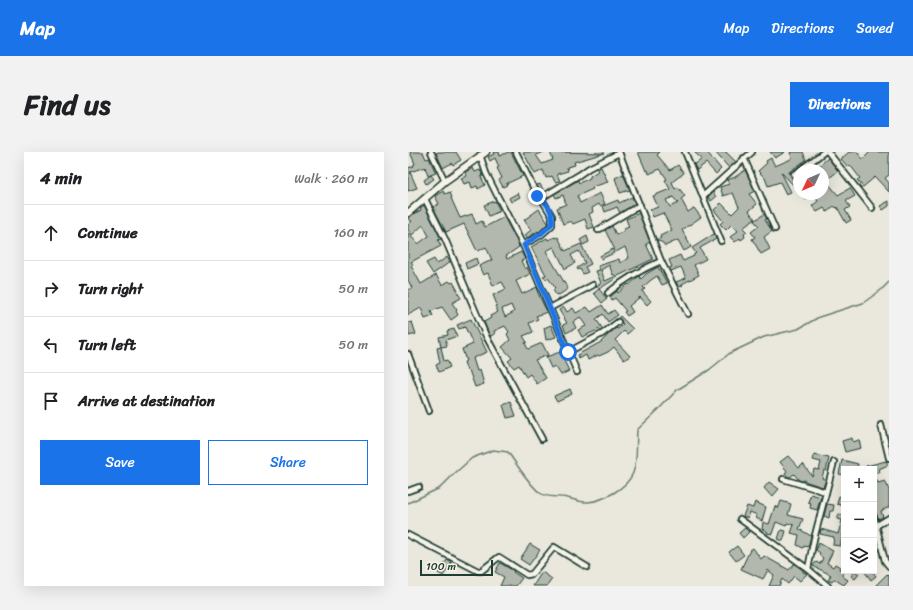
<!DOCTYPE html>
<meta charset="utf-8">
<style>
:root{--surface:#fff;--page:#f2f2f2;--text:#202124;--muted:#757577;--line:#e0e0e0;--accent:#1a73e8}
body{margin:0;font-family:Sriracha,sans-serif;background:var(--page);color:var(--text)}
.controls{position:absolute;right:12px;bottom:12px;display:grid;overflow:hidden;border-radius:0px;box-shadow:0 4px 16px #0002}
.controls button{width:36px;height:36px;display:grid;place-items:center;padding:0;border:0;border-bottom:1px solid var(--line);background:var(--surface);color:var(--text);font:20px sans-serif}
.compass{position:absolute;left:385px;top:12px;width:36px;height:36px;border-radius:50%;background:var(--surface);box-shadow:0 4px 16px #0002;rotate:226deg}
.scale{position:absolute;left:12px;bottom:10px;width:73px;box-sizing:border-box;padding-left:4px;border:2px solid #1f3d34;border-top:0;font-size:11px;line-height:14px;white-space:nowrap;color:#1f3d34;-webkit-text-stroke:3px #f7f3e8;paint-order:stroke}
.stop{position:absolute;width:12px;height:12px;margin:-9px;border:3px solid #1a73e8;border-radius:50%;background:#fff}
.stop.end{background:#1a73e8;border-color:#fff;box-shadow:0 1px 4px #0008}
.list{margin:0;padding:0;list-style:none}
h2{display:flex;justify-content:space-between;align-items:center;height:52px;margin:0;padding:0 16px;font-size:17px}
h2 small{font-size:13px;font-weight:400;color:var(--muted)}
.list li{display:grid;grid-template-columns:26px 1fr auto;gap:12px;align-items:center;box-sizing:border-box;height:56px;padding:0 16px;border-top:1px solid var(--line)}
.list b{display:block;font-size:15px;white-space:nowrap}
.list em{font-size:13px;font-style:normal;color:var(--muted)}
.actions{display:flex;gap:8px;padding:12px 16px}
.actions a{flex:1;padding:9px 0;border:1px solid var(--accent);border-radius:0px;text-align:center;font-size:14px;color:var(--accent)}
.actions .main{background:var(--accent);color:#fff}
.icon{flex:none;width:22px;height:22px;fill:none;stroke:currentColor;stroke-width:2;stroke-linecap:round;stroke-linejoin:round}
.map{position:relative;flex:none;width:481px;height:434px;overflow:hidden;border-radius:0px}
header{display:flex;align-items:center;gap:24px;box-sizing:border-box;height:56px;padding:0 20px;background:var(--accent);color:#fff}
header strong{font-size:19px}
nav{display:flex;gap:22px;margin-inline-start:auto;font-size:14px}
.intro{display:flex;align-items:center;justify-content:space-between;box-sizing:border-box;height:96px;padding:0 24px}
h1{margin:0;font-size:28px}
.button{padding:10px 18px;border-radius:0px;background:var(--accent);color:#fff;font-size:14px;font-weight:700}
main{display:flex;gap:24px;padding:0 24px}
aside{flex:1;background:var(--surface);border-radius:0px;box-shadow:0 4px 16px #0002}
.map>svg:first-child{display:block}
</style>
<header>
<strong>Map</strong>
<nav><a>Map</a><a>Directions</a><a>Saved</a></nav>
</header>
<div class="intro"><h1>Find us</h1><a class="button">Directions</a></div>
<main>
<aside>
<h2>4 min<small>Walk · 260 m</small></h2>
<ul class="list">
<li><svg class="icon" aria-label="ahead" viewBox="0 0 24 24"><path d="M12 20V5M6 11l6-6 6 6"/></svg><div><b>Continue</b></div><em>160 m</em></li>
<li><svg class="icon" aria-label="right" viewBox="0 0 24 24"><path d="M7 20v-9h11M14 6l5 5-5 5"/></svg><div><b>Turn right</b></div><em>50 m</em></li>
<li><svg class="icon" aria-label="left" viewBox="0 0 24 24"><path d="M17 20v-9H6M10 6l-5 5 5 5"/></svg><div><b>Turn left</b></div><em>50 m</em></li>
<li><svg class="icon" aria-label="arrive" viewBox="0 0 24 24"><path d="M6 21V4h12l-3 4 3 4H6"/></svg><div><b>Arrive at destination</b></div></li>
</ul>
<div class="actions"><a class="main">Save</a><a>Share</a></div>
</aside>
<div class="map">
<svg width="481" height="434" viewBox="0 0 481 434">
<rect width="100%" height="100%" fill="#eae8dd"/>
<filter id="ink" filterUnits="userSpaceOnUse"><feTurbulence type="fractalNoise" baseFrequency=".025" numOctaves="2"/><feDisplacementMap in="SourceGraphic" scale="8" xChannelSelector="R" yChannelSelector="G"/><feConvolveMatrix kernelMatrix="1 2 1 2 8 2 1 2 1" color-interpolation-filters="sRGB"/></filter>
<g filter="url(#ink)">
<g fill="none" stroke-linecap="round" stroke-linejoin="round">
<path stroke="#6a7c72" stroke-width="1.5" d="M 0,351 L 32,336 L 46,322 L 64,306 L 85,298 L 100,300 C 109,313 120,331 132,341 C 140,347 150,343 159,346 C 165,347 174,351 180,350 C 195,349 219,336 225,321 C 230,308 228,292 229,278 L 250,258 L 269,238 L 301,218 L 322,201 L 356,185 L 390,177 L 411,165 L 455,151 L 473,138 L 481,130"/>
</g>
<g fill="#b2b8ae" stroke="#1f3d34" fill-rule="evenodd">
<path d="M 2,0 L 15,0 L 18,7 L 21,6 L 28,21 L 20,24 L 17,15 L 2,20 L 9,36 L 0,39 L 0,16 L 6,14 L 5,13 L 7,12 Z"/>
<path d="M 31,0 L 48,0 L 53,8 L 45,13 L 44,11 L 35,16 L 28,1 Z"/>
<path d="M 85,0 L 91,0 L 92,4 L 100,0 L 103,0 L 115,24 L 98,32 L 99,33 L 95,35 L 91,28 L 94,26 L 89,16 L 91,15 L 87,6 L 82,9 L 80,5 L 86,2 Z"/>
<path d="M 115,0 L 136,0 L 128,3 L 134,12 L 145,8 L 142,0 L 197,1 L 166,10 L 167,13 L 159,15 L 160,19 L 149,22 L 152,29 L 147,30 L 144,24 L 138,26 L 135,18 L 127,22 Z"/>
<path d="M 230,0 L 252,0 L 249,3 L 262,18 L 270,13 L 276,21 L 264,30 L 267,37 L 270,35 L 277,44 L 273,47 L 280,60 L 286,56 L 293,65 L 274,78 L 283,95 L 276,99 L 270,88 L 257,94 L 255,91 L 249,88 L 249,87 L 253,86 L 252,84 L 264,78 L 255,61 L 245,65 L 242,58 L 250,55 L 245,44 L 262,37 L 257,28 L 259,27 L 252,17 L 241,22 L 240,18 L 238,19 ZM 265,45 L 270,51 L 262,55 L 258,48 Z"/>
<path d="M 286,0 L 299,0 L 313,17 L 308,22 L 298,11 L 289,18 L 286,13 L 294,7 Z"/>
<path d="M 307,0 L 318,0 L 328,10 L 321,16 Z"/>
<path d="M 362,0 L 377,0 L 367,6 Z"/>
<path d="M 382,0 L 395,0 L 398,8 L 381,20 L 388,34 L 387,35 L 373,20 L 383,40 L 378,42 L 372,30 L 360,34 L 357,26 L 350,19 L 359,11 L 358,9 L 363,6 L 367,14 L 381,8 L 384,6 Z"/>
<path d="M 441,0 L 449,0 L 455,7 L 462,0 L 481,0 L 481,23 L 477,26 L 481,31 L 481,40 L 467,25 L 455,35 L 449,28 L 452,26 L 442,13 L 440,15 L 433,7 Z"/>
<path d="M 420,6 L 430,19 L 420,27 L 422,30 L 420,31 L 430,43 L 442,36 L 447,44 L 438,49 L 442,55 L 437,58 L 443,68 L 438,71 L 429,55 L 428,56 L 426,54 L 419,60 L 416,56 L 409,60 L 404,54 L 410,49 L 406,44 L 409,42 L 415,42 L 415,22 L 417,20 L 412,13 Z"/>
<path d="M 408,11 L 411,14 L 408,18 L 401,18 Z"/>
<path d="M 193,15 L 200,30 L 184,35 L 185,37 L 169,44 L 172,51 L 192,41 L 197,52 L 192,54 L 191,52 L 184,56 L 185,60 L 181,62 L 186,75 L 180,77 L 177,67 L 165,72 L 163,69 L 155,72 L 149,56 L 158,52 L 155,43 L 148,46 L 146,42 L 167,30 L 170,28 L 171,31 L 182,26 L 182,24 L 190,19 L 189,17 Z"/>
<path d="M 65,16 L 67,20 L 72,18 L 75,24 L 73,25 L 77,33 L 70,37 L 69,34 L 64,36 L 62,30 L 56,32 L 53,26 L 59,24 L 57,20 Z"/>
<path d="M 337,18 L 347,39 L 341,42 L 349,52 L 341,59 L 347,67 L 335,76 L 339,80 L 336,82 L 337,85 L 333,88 L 332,86 L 327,90 L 322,85 L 330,79 L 324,72 L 318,78 L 312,72 L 315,69 L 306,58 L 313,51 L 324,62 L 331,55 L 325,41 L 315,44 L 312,35 L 321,32 L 319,28 L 327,25 Z"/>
<path d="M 215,22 L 222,38 L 212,41 L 207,26 Z"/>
<path d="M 23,23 L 26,27 L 18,32 L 16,28 Z"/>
<path d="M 132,32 L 136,40 L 133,41 L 129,33 Z"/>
<path d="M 35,39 L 37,42 L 42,40 L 44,46 L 43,46 L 52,66 L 64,62 L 68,72 L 74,69 L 77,75 L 96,65 L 108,87 L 111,95 L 98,104 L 99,107 L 113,100 L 117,107 L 113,109 L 117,117 L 119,115 L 122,122 L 108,129 L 114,142 L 129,135 L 130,139 L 129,139 L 139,160 L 128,164 L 130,167 L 121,171 L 125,180 L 115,184 L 119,190 L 117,191 L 120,197 L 134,191 L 140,203 L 127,208 L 138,226 L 129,232 L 122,222 L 118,225 L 111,213 L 106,216 L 100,209 L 104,206 L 94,195 L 102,188 L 99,182 L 101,180 L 97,174 L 86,179 L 87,182 L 82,184 L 81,182 L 76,170 L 83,166 L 82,164 L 90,160 L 87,154 L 89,153 L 85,143 L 98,137 L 94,130 L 85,134 L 80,121 L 75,123 L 71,114 L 84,108 L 78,95 L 70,99 L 68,97 L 56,72 L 38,80 L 25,55 L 31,52 L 27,44 ZM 103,153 L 106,160 L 97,165 L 94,157 Z"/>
<path d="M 305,40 L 308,45 L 303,49 L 300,45 Z"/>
<path d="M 110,41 L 112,45 L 103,50 L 101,46 Z"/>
<path d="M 393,42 L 405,42 L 398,48 Z"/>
<path d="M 224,45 L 227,52 L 212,61 L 209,55 L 197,60 L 195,54 L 210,48 L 211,51 Z"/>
<path d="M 87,49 L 92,59 L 81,64 L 76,53 Z"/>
<path d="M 481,49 L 481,54 L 475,58 L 472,54 Z"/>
<path d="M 16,53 L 33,87 L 30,88 L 33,94 L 3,110 L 5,113 L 3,114 L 13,132 L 28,123 L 34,133 L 41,129 L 43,131 L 45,130 L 50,139 L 49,140 L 53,146 L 44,151 L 49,158 L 48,159 L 50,163 L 43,168 L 34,155 L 23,159 L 25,164 L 17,167 L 13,156 L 0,163 L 0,138 L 4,136 L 0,128 L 0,81 L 10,92 L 21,84 L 15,73 L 4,83 L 0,78 L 0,73 L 4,69 L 0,67 L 0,65 L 13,58 L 12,56 Z"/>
<path d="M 131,57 L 140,71 L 131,80 L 130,79 L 119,86 L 117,83 L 123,78 L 116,68 Z"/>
<path d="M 231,61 L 242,90 L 238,92 L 245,107 L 208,125 L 207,123 L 205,123 L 201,113 L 193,118 L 197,129 L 206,125 L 207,127 L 191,137 L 189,134 L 193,131 L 188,119 L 192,118 L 190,114 L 211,107 L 212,111 L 221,106 L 217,95 L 208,100 L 197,78 L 204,74 L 208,83 L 216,79 L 216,77 L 221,75 L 218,67 Z"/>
<path d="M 356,62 L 359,67 L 357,68 L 364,79 L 356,85 L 362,97 L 353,102 L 344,87 L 347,85 L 343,80 L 351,74 L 346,69 Z"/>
<path d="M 306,82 L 308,87 L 292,96 L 298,107 L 286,113 L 291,123 L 274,132 L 275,133 L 271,135 L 268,130 L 278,126 L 273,115 L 263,119 L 261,116 L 264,115 L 261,108 L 272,103 L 275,109 L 286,104 L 286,102 L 288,101 L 284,96 Z"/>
<path d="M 179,84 L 181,90 L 175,93 L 172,88 Z"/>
<path d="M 147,85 L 148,86 L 150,85 L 157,99 L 173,92 L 183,112 L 177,115 L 180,120 L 175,122 L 172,117 L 170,118 L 169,116 L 177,111 L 171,99 L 163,103 L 167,111 L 157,117 L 146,95 L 138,99 L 160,137 L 151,143 L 150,142 L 148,143 L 145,138 L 147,137 L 146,134 L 140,126 L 138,128 L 135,124 L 138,123 L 123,95 L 139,86 L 140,88 Z"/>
<path d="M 205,97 L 206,101 L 193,107 L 192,104 Z"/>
<path d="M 39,105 L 42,110 L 25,122 L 18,111 L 26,107 L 29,112 Z"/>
<path d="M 68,106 L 70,112 L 59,117 L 57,111 Z"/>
<path d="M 250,115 L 259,131 L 254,133 L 249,124 L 243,128 L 235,135 L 237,137 L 234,139 L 243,149 L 239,153 L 232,145 L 221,154 L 225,160 L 219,164 L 216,160 L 218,159 L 207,146 L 204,148 L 202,145 L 209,139 L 210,141 L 220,132 L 221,133 L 231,124 L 233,127 L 238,122 Z"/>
<path d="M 191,137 L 199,147 L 194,151 L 186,141 Z"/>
<path d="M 194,153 L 200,162 L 206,158 L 210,163 L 200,170 L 195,162 L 188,167 L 194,176 L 174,185 L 170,178 L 178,174 L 172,165 L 165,170 L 168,176 L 158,181 L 155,173 L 159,171 L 151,158 L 156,155 L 159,160 L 165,156 L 168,161 L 179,155 L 183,160 Z"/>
<path d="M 212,164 L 225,177 L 219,182 L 216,179 L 207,188 L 222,204 L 216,208 L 206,195 L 200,200 L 191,204 L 190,203 L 180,208 L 178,203 L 171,207 L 169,203 L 193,190 L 201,182 L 208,176 L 210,177 L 215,172 L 210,166 Z"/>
<path d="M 63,167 L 79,200 L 65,206 L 69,219 L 72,218 L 76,232 L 67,235 L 61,218 L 59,219 L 56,210 L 58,209 L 54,197 L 65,192 L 57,175 L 51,177 L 49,173 Z"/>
<path d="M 4,170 L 8,182 L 1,184 L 0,171 Z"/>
<path d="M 143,173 L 148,185 L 138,188 L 136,176 Z"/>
<path d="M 46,177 L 49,184 L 38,188 L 39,194 L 33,195 L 31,185 L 40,183 L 39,179 Z"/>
<path d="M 33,195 L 36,209 L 39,208 L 42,215 L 31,220 L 28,213 L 32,211 L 29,196 Z"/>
<path d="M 152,200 L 161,219 L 153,223 L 147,214 L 143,216 L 138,205 Z"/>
<path d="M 162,237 L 164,242 L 149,249 L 146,244 Z"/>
<path d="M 103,250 L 108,264 L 99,266 L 95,253 Z"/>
<path d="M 444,286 L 445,290 L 451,288 L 453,296 L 437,300 L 434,289 Z"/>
<path d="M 406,303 L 421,306 L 418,319 L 416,318 L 414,326 L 418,328 L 415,335 L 399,330 L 396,328 L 394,329 L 391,328 L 386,322 L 382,325 L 380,325 L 377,321 L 379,319 L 372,310 L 380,304 L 391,316 L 395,312 L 404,324 L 406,317 L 411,318 L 413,310 L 405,308 Z"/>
<path d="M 434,308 L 450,312 L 449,317 L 436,317 L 436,323 L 431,322 Z"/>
<path d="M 478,309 L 480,313 L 471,317 L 472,320 L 466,322 L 466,317 L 459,317 L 458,314 Z"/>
<path d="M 466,323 L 470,331 L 477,329 L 481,338 L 481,355 L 473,359 L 475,365 L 470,367 L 466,356 Z"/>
<path d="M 361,330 L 371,337 L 364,345 L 356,336 Z"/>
<path d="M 403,342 L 413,345 L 409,358 L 402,356 L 403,351 L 400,350 Z"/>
<path d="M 431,344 L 436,345 L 436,354 L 429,352 Z"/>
<path d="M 373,349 L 383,352 L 380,363 L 395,367 L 391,377 L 403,384 L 400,395 L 396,394 L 395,396 L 389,393 L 391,383 L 383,381 L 386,373 L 379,371 L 378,374 L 368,370 L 364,382 L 359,381 L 359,379 L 354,377 L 355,370 L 361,372 L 367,354 L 370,357 Z"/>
<path d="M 347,350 L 358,355 L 354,369 L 348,366 L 349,363 L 342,360 L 340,366 L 335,364 L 339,354 L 345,356 Z"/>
<path d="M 419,352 L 426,353 L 425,359 L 422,359 L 421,366 L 416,364 Z"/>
<path d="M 431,362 L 436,363 L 436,382 L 435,381 L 432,394 L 425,393 L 426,385 L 412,382 L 413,377 L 430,382 L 434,368 L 429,367 Z"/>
<path d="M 337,376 L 341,380 L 335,386 L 331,381 Z"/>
<path d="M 373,378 L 378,379 L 375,389 L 370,387 Z"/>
<path d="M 411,391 L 425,399 L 419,411 L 425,415 L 427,412 L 432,415 L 431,417 L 436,420 L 434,424 L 440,428 L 436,433 L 426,427 L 424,430 L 420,428 L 423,423 L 405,414 L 408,410 L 412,412 L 415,406 L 411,403 L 412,401 L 408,398 Z"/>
<path d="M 122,392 L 132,398 L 121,413 L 112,407 Z"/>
<path d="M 329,394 L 336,403 L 328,409 L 321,400 Z"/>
<path d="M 345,396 L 353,407 L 356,404 L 381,418 L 386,412 L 395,418 L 395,420 L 399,422 L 392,429 L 386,424 L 380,432 L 374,427 L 371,434 L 361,434 L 366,423 L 360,418 L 355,427 L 333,417 L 342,398 Z"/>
<path d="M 39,408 L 44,411 L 35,424 L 30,421 Z"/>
<path d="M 92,411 L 106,419 L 105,420 L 114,426 L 108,434 L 92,434 L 96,425 L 87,420 Z"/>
<path d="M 447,419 L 451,422 L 447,427 L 443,424 Z"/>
<path d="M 456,419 L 464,419 L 468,424 L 463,428 Z"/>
<path d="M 134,420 L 144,427 L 139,434 L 125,434 Z"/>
<path d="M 479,422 L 481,424 L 481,434 L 467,434 Z"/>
</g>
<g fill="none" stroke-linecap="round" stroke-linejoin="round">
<g stroke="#1f3d34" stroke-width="8">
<g id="street">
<path d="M 23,0 L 37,29"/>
<path d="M 108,0 L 129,43 L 133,46 L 171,23 L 181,16 L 211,1"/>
<path d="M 211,0 L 253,109 L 280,162"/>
<path d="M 277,0 L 313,89"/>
<path d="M 420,0 L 464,56"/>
<path d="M 72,3 L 78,21 L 90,45 L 115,93 L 169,220"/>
<path d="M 336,6 L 367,77"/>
<path d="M 392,18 L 416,0"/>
<path d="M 386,22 L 391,19"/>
<path d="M 295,44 L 344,0"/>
<path d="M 17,47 L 37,87 L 78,184 L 134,287"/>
<path d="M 190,78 L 232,53"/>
<path d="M 115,93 L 133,83 L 144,73 L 144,64 L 133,46"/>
<path d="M 200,141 C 217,127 232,118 253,109"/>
<path d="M 142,156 L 185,133"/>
<path d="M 160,200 L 194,182 L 210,170"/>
<path d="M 0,202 L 21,259"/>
<path d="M 473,273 L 481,306"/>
<path d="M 375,327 L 418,340"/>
<path d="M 0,339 L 11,335"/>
<path d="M 466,365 L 477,409 L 481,414"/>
<path d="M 332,367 L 400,417 L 420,434"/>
<path d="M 468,374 L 481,366"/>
<path d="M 0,383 L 70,419 L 73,419 L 91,405 L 119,423 L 124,422 L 146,395 L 179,415"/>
<path d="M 400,417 L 406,387 L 426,310"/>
</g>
</g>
<g stroke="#1f3d34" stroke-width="9">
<path id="secondary" d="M 0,61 L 37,29 L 78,0"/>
</g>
<use href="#street" stroke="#f7f3e8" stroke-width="4.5"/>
<use href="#secondary" stroke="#f7f3e8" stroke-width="6"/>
</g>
</g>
<g fill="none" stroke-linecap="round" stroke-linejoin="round" filter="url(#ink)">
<path stroke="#1a73e8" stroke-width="5" d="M 129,44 C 138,48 146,62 144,72 L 133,82 L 116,93 L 160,200"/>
</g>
</svg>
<div class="controls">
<button>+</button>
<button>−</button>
<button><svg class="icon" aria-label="layers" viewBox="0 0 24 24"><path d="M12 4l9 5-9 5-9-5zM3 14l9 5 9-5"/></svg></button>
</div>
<svg class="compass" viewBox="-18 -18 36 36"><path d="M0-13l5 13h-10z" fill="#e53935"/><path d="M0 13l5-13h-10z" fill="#757577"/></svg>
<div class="scale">100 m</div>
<div class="stop" style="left:160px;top:200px"></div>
<div class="stop end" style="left:129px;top:44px"></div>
</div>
</main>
